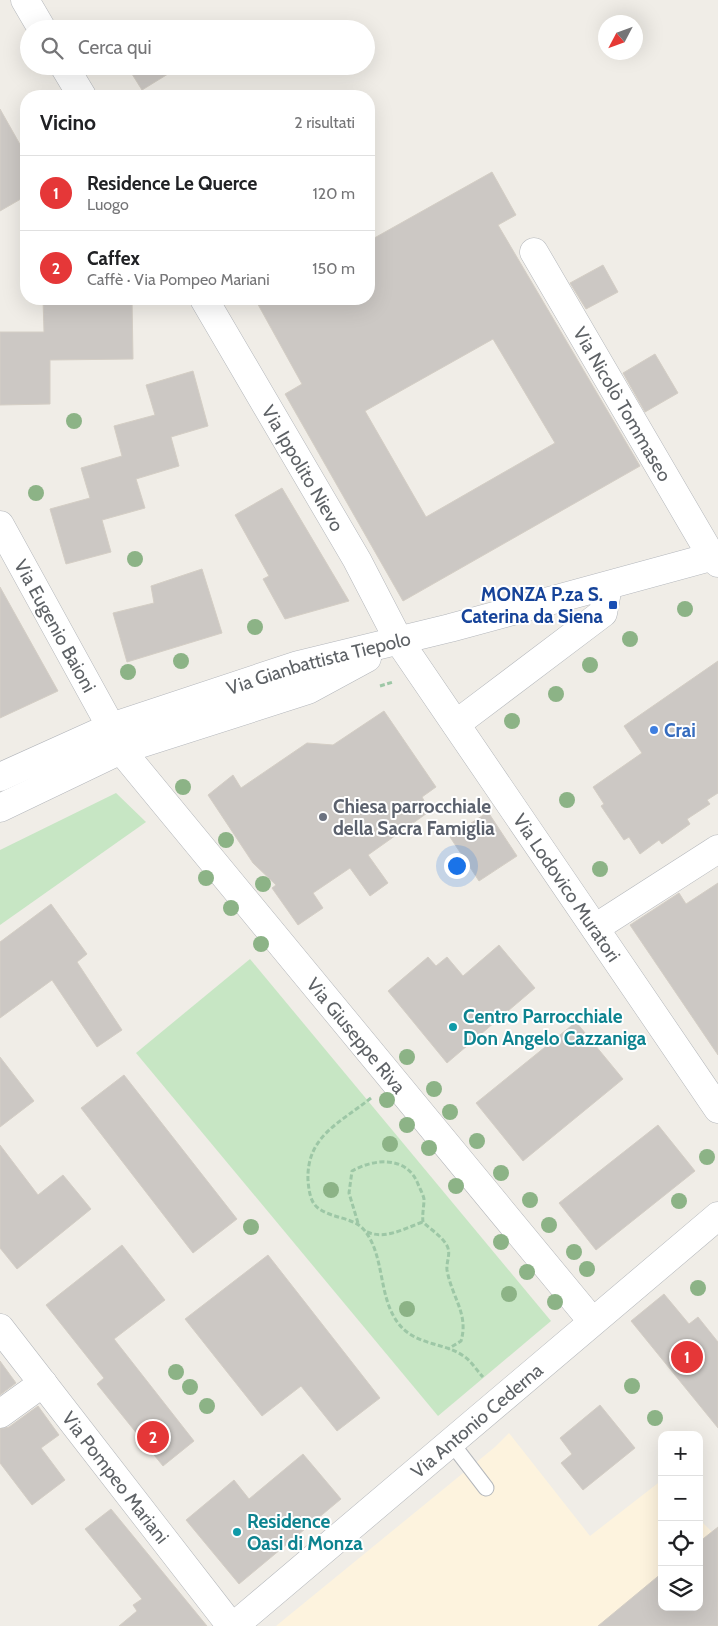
<!DOCTYPE html>
<html lang="it">
<meta charset="utf-8">
<style>
:root{--surface:#fff;--page:#f6f6f6;--text:#202124;--muted:#757577;--line:#e0e0e0;--accent:#e53738}
body{margin:0;font-family:Cabin,sans-serif;background:var(--page);color:var(--text)}
.controls{position:absolute;right:15px;bottom:15px;display:grid;overflow:hidden;border-radius:10px;box-shadow:0 5px 20px #0002}
.controls button{width:45px;height:45px;display:grid;place-items:center;padding:0;border:0;border-bottom:1px solid var(--line);background:var(--surface);color:var(--text);font:25px sans-serif}
.compass{position:absolute;left:598px;top:15px;width:45px;height:45px;border-radius:50%;background:var(--surface);box-shadow:0 5px 20px #0002;rotate:229deg}
.you{position:absolute;left:456px;top:865px;width:18px;height:18px;margin:-12px;border:4px solid #fff;border-radius:50%;background:#1a73e8;box-shadow:0 0 0 8px #1a73e833}
.badge{display:grid;place-items:center;width:32px;height:32px;border-radius:50%;background:var(--accent);color:#fff;font-size:16px;font-weight:700}
.pin{position:absolute;translate:-50% -50%;border:2px solid #fff;box-shadow:0 1px 5px #0006}
.list{margin:0;padding:0;list-style:none}
h2{display:flex;justify-content:space-between;align-items:center;height:65px;margin:0;padding:0 20px;font-size:21px}
h2 small{font-size:16px;font-weight:400;color:var(--muted)}
.list li{display:grid;grid-template-columns:32px 1fr auto;gap:15px;align-items:center;box-sizing:border-box;height:75px;padding:0 20px;border-top:1px solid var(--line)}
.list b{display:block;font-size:19px;white-space:nowrap}
.list p{margin:0;font-size:16px;white-space:nowrap;color:var(--muted)}
.list em{font-size:16px;font-style:normal;color:var(--muted)}
.icon{flex:none;width:28px;height:28px;fill:none;stroke:currentColor;stroke-width:2;stroke-linecap:round;stroke-linejoin:round}
.map{position:relative;flex:none;width:718px;height:1626px;overflow:hidden}
.search{position:absolute;background:var(--surface);box-shadow:0 5px 20px #0002;left:20px;top:20px;width:355px;height:55px;display:flex;align-items:center;gap:12px;box-sizing:border-box;padding:0 18px;border-radius:28px;color:var(--muted);font-size:19px}
.panel{position:absolute;background:var(--surface);box-shadow:0 5px 20px #0002;left:20px;top:90px;width:355px;height:215px;border-radius:20px}
.map>svg:first-child{display:block}
</style>
<div class="map">
<svg width="718" height="1626" viewBox="0 0 718 1626">
<rect width="100%" height="100%" fill="#f0ede7"/>
<path fill="#fdf3de" d="M 509,1433 L 590,1536 L 662,1480 L 662,1607 L 699,1607 L 699,1519 L 712,1532 L 718,1626 L 276,1626 L 495,1447 Z"/>
<g fill="#c7e6c4">
<path d="M 116,793 L 146,822 L 0,925 L 0,850 Z"/>
<path d="M 250,959 L 551,1321 L 438,1416 L 136,1053 Z"/>
</g>
<g fill="#ccc8c4" stroke="#d4cec5" fill-rule="evenodd">
<path d="M 127,66 L 175,66 L 176,69 L 142,90 Z"/>
<path d="M 0,109 L 26,155 L 26,196 L 0,211 Z"/>
<path d="M 492,172 L 516,215 L 498,225 L 640,466 L 403,601 L 285,394 L 302,384 L 255,299 L 369,299 L 369,241 ZM 493,339 L 555,443 L 426,517 L 365,411 Z"/>
<path d="M 603,265 L 618,292 L 586,309 L 570,283 Z"/>
<path d="M 43,299 L 132,299 L 133,359 L 50,360 L 50,404 L 0,405 L 0,332 L 44,332 Z"/>
<path d="M 655,354 L 678,393 L 645,412 L 623,373 Z"/>
<path d="M 193,371 L 208,426 L 171,437 L 179,466 L 136,479 L 145,508 L 102,520 L 111,552 L 66,564 L 50,509 L 90,498 L 81,468 L 122,456 L 114,426 L 155,415 L 146,385 Z"/>
<path d="M 282,488 L 349,601 L 285,619 L 263,579 L 269,576 L 235,515 Z"/>
<path d="M 202,569 L 222,633 L 127,662 L 113,613 L 154,603 L 151,586 Z"/>
<path d="M 0,587 L 58,691 L 0,718 Z"/>
<path d="M 718,661 L 718,793 L 707,800 L 710,804 L 687,819 L 690,824 L 662,844 L 659,840 L 640,854 L 629,837 L 624,840 L 601,806 L 604,804 L 593,787 L 642,753 L 624,726 Z"/>
<path d="M 384,711 L 436,787 L 422,797 L 430,811 L 368,855 L 388,883 L 370,896 L 350,868 L 313,893 L 323,908 L 298,925 L 272,888 L 276,885 L 253,863 L 208,795 L 233,775 L 241,788 L 307,743 L 333,745 Z"/>
<path d="M 488,812 L 517,856 L 479,881 L 450,837 Z"/>
<path d="M 718,883 L 718,1055 L 630,925 L 679,893 L 686,904 Z"/>
<path d="M 51,904 L 87,954 L 77,962 L 122,1030 L 97,1047 L 52,980 L 0,1018 L 0,942 Z"/>
<path d="M 499,945 L 535,988 L 447,1063 L 388,991 L 428,957 L 436,966 L 447,957 L 463,976 Z"/>
<path d="M 576,1022 L 623,1079 L 523,1161 L 476,1103 Z"/>
<path d="M 0,1057 L 34,1101 L 0,1127 Z"/>
<path d="M 124,1075 L 237,1219 L 193,1253 L 81,1108 Z"/>
<path d="M 658,1125 L 695,1171 L 596,1250 L 559,1203 Z"/>
<path d="M 0,1145 L 38,1195 L 63,1175 L 91,1209 L 17,1269 L 0,1248 Z"/>
<path d="M 122,1245 L 165,1300 L 114,1339 L 194,1441 L 163,1466 L 97,1384 L 104,1378 L 46,1305 Z"/>
<path d="M 268,1255 L 380,1398 L 337,1431 L 301,1386 L 262,1416 L 185,1319 Z"/>
<path d="M 664,1294 L 689,1324 L 698,1317 L 718,1342 L 718,1428 L 631,1321 Z"/>
<path d="M 0,1361 L 16,1383 L 0,1395 Z"/>
<path d="M 600,1405 L 635,1448 L 583,1490 L 561,1463 L 572,1454 L 560,1438 Z"/>
<path d="M 38,1406 L 59,1435 L 41,1448 L 65,1480 L 32,1505 L 0,1463 L 0,1429 L 9,1427 Z"/>
<path d="M 303,1454 L 341,1499 L 239,1584 L 186,1520 L 234,1480 L 249,1499 Z"/>
<path d="M 111,1509 L 207,1626 L 119,1626 L 137,1611 L 133,1605 L 142,1599 L 85,1529 Z"/>
<path d="M 718,1527 L 718,1626 L 598,1626 L 662,1573 L 662,1607 L 699,1607 L 699,1542 Z"/>
</g>
<g fill="none" stroke-linecap="round" stroke-linejoin="round">
<g stroke="#b4b7bb" stroke-width="17">
<path id="lane" d="M 450,1441 L 486,1488"/>
</g>
<g stroke="#b4b7bb" stroke-width="29">
<g id="street">
<path d="M 25,0 L 42,29"/>
<path d="M 64,66 L 82,96"/>
<path id="s1" d="M 534,252 L 712,557 L 718,563"/>
<path id="s2" d="M 204,299 L 357,560 L 399,641 L 718,1109"/>
<path id="s3" d="M 0,525 L 111,727"/>
<path d="M 456,724 L 603,613 L 608,586"/>
<path id="s4" d="M 121,750 L 592,1321"/>
<path d="M 595,928 L 718,849"/>
<path id="s5" d="M 0,1328 L 231,1626"/>
<path d="M 0,1414 L 43,1383"/>
<path id="s6" d="M 234,1626 L 718,1216"/>
</g>
</g>
<g stroke="#b3b6bb" stroke-width="29">
<g id="secondary">
<path id="s7" d="M 0,777 L 111,727 L 298,665 L 450,628 L 718,555"/>
<path d="M 0,808 L 121,750 L 308,690 L 367,658"/>
</g>
</g>
<g stroke="#9dc7a6" stroke-width="3" stroke-dasharray="5 2.5" stroke-linecap="butt">
<path d="M 380,686 L 393,682"/>
<path d="M 371,1098 C 340,1123 306,1136 308,1181 C 309,1190 310,1202 318,1208 C 332,1219 355,1217 365,1231 C 385,1257 378,1296 398,1323 C 415,1346 445,1342 465,1357 C 472,1362 477,1371 483,1377"/>
<path d="M 358,1223 L 349,1193 L 352,1171 C 375,1158 407,1156 418,1184 C 420,1189 423,1194 424,1199 C 424,1207 422,1214 423,1222 C 430,1229 440,1235 446,1244 C 452,1253 446,1261 447,1270 C 452,1298 469,1314 461,1341 L 448,1349"/>
<path d="M 367,1232 C 386,1240 405,1228 423,1222"/>
</g>
<use href="#lane" stroke="#fff" stroke-width="15"/>
<use href="#street" stroke="#fff" stroke-width="28"/>
<use href="#secondary" stroke="#fff" stroke-width="28"/>
</g>
<g fill="#8cb386">
<circle cx="74" cy="421" r="8"/>
<circle cx="36" cy="493" r="8"/>
<circle cx="135" cy="559" r="8"/>
<circle cx="685" cy="609" r="8"/>
<circle cx="255" cy="627" r="8"/>
<circle cx="630" cy="639" r="8"/>
<circle cx="181" cy="661" r="8"/>
<circle cx="590" cy="665" r="8"/>
<circle cx="128" cy="672" r="8"/>
<circle cx="556" cy="694" r="8"/>
<circle cx="512" cy="721" r="8"/>
<circle cx="183" cy="787" r="8"/>
<circle cx="567" cy="800" r="8"/>
<circle cx="226" cy="840" r="8"/>
<circle cx="600" cy="869" r="8"/>
<circle cx="206" cy="878" r="8"/>
<circle cx="263" cy="884" r="8"/>
<circle cx="231" cy="908" r="8"/>
<circle cx="261" cy="944" r="8"/>
<circle cx="407" cy="1057" r="8"/>
<circle cx="434" cy="1089" r="8"/>
<circle cx="387" cy="1100" r="8"/>
<circle cx="450" cy="1112" r="8"/>
<circle cx="407" cy="1125" r="8"/>
<circle cx="477" cy="1141" r="8"/>
<circle cx="390" cy="1144" r="8"/>
<circle cx="429" cy="1148" r="8"/>
<circle cx="707" cy="1157" r="8"/>
<circle cx="501" cy="1173" r="8"/>
<circle cx="456" cy="1186" r="8"/>
<circle cx="331" cy="1190" r="8"/>
<circle cx="530" cy="1200" r="8"/>
<circle cx="679" cy="1201" r="8"/>
<circle cx="549" cy="1225" r="8"/>
<circle cx="251" cy="1227" r="8"/>
<circle cx="501" cy="1242" r="8"/>
<circle cx="574" cy="1252" r="8"/>
<circle cx="587" cy="1269" r="8"/>
<circle cx="527" cy="1272" r="8"/>
<circle cx="698" cy="1288" r="8"/>
<circle cx="509" cy="1294" r="8"/>
<circle cx="555" cy="1302" r="8"/>
<circle cx="407" cy="1309" r="8"/>
<circle cx="176" cy="1372" r="8"/>
<circle cx="632" cy="1386" r="8"/>
<circle cx="190" cy="1387" r="8"/>
<circle cx="207" cy="1406" r="8"/>
<circle cx="655" cy="1418" r="8"/>
</g>
<rect fill="#1a4fb4" stroke="#fff" stroke-width="2" x="608" y="600" width="10" height="10" rx="2.5"/>
<circle fill="#3f7fe0" stroke="#fff" stroke-width="2" cx="654" cy="730" r="5"/>
<circle fill="#6b7280" stroke="#fff" stroke-width="2" cx="323" cy="817" r="5"/>
<g fill="#0f9aa8" stroke="#fff" stroke-width="2">
<circle cx="453" cy="1027" r="5"/>
<circle cx="237" cy="1532" r="5"/>
</g>
<g text-anchor="middle" stroke-width="4" stroke-linejoin="round" paint-order="stroke">
<g font-size="19" fill="#5e6266" stroke="#fff">
<text dy="7" stroke="none"><textPath href="#s1" startOffset="176">Via Nicolò Tommaseo</textPath></text>
<text dy="7" stroke="none"><textPath href="#s2" startOffset="196">Via Ippolito Nievo</textPath></text>
<text dy="7" stroke="none"><textPath href="#s3" startOffset="115">Via Eugenio Baioni</textPath></text>
<text dy="7" stroke="none"><textPath href="#s7" startOffset="339">Via Gianbattista Tiepolo</textPath></text>
<text dy="7" stroke="none"><textPath href="#s2" startOffset="692">Via Lodovico Muratori</textPath></text>
<text dy="7" stroke="none"><textPath href="#s4" startOffset="370">Via Giuseppe Riva</textPath></text>
<text dy="7" stroke="none"><textPath href="#s6" startOffset="318">Via Antonio Cederna</textPath></text>
<text dy="7" stroke="none"><textPath href="#s5" startOffset="189">Via Pompeo Mariani</textPath></text>
</g>
<g font-size="19" font-weight="bold" fill="#164399" stroke="#fff" text-anchor="end">
<text x="603" y="601">MONZA P.za S.<tspan x="603" dy="22">Caterina da Siena</tspan></text>
</g>
<g font-size="19" font-weight="bold" fill="#366cbe" stroke="#fff" text-anchor="start">
<text x="664" y="737">Crai</text>
</g>
<g font-size="19" font-weight="bold" fill="#5b616d" stroke="#fff" text-anchor="start">
<text x="333" y="813">Chiesa parrocchiale<tspan x="333" dy="22">della Sacra Famiglia</tspan></text>
</g>
<g font-size="19" font-weight="bold" fill="#0d838f" stroke="#fff" text-anchor="start">
<text x="463" y="1023">Centro Parrocchiale<tspan x="463" dy="22">Don Angelo Cazzaniga</tspan></text>
<text x="247" y="1528">Residence<tspan x="247" dy="22">Oasi di Monza</tspan></text>
</g>
</g>
</svg>
<div class="controls">
<button>+</button>
<button>−</button>
<button><svg class="icon" aria-label="locate" viewBox="0 0 24 24"><circle cx="12" cy="12" r="6"/><path d="M12 2v4M12 18v4M2 12h4M18 12h4"/></svg></button>
<button><svg class="icon" aria-label="layers" viewBox="0 0 24 24"><path d="M12 4l9 5-9 5-9-5zM3 14l9 5 9-5"/></svg></button>
</div>
<svg class="compass" viewBox="-18 -18 36 36"><path d="M0-13l5 13h-10z" fill="#e53935"/><path d="M0 13l5-13h-10z" fill="#757577"/></svg>
<div class="you"></div>
<div class="pin badge" style="left:687px;top:1357px">1</div>
<div class="pin badge" style="left:153px;top:1437px">2</div>
<div class="search"><svg class="icon" aria-label="search" viewBox="0 0 24 24"><circle cx="10" cy="10" r="6"/><path d="M15 15l6 6"/></svg>Cerca qui</div>
<section class="panel">
<h2>Vicino<small>2 risultati</small></h2>
<ul class="list">
<li><span class="badge">1</span><div><b>Residence Le Querce</b><p>Luogo</p></div><em>120 m</em></li>
<li><span class="badge">2</span><div><b>Caffex</b><p>Caffè · Via Pompeo Mariani</p></div><em>150 m</em></li>
</ul>
</section>
</div>
